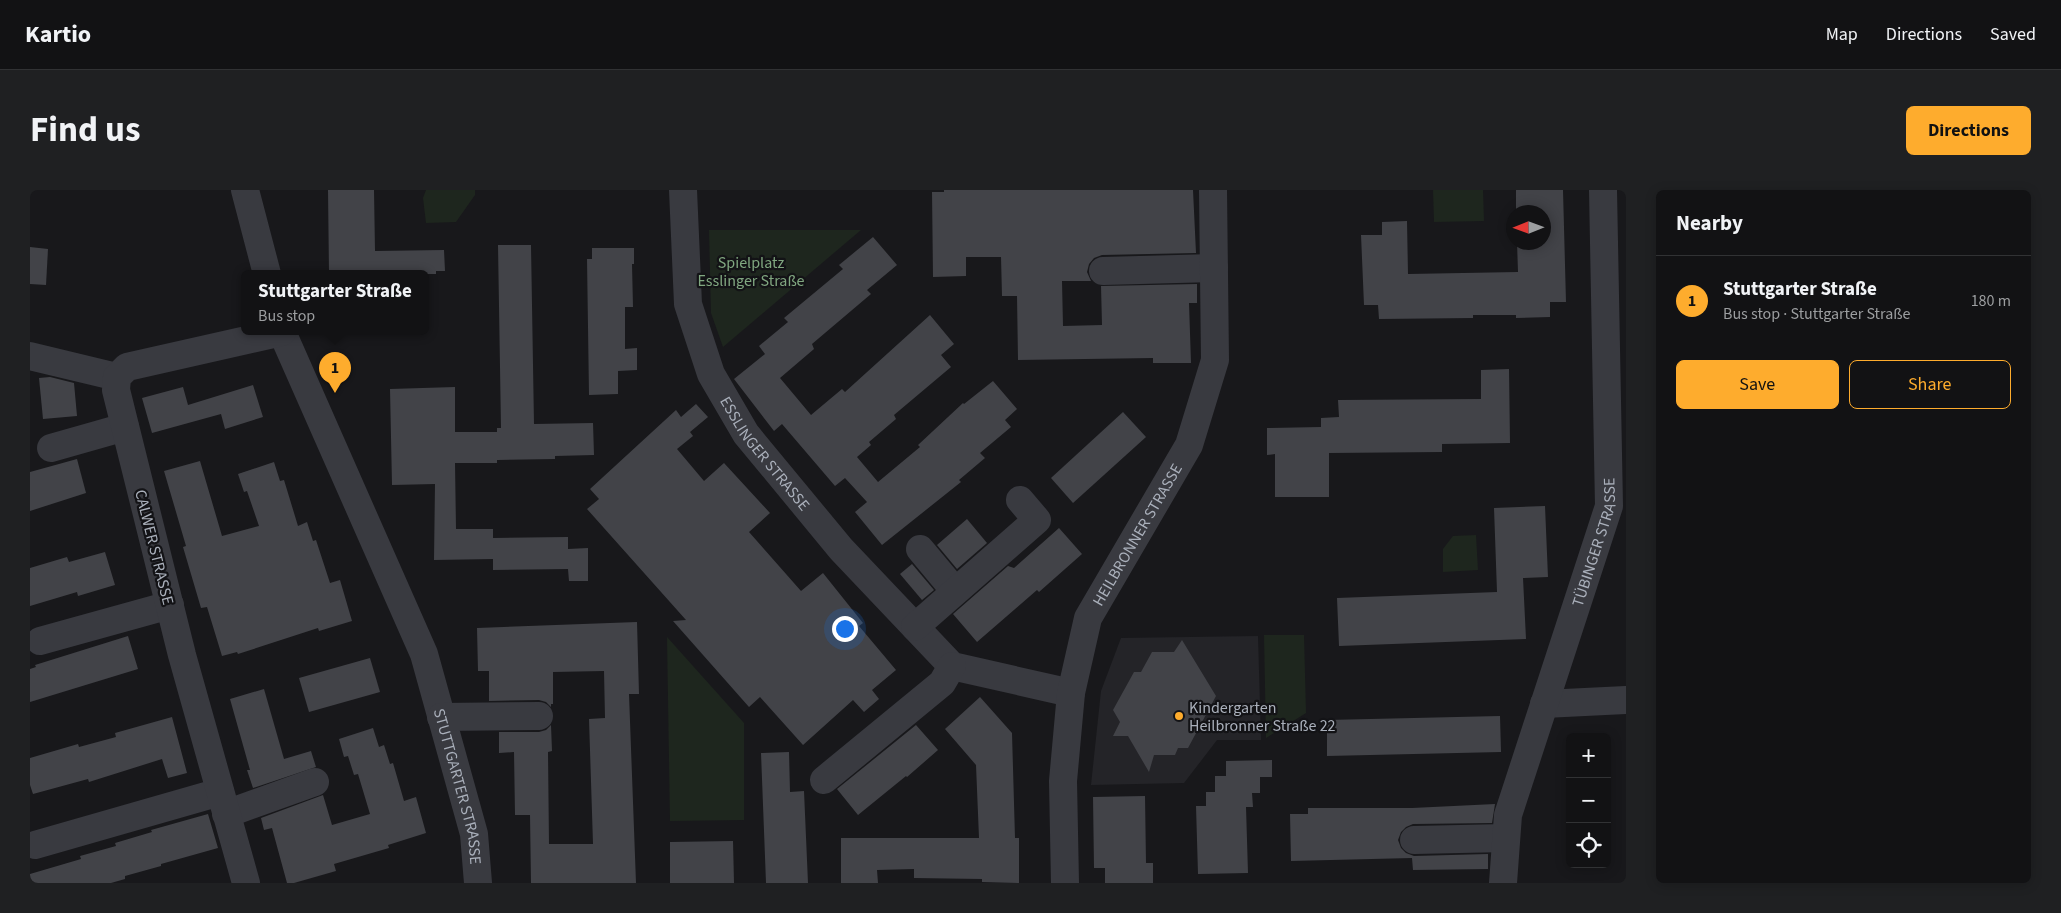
<!DOCTYPE html>
<meta charset="utf-8">
<style>
:root{--surface:#121214;--page:#1f2022;--text:#f1f3f6;--muted:#9c9ea0;--line:#313234;--accent:#feac2d}
body{margin:0;font-family:"Source Sans 3",sans-serif;background:var(--page);color:var(--text)}
.controls{position:absolute;right:15px;bottom:15px;display:grid;overflow:hidden;border-radius:8px;box-shadow:0 2px 12px #0003}
.controls button{width:45px;height:45px;display:grid;place-items:center;padding:0;border:0;border-bottom:1px solid var(--line);background:var(--surface);color:var(--text);font:25px sans-serif}
.compass{position:absolute;left:1476px;top:15px;width:45px;height:45px;border-radius:50%;background:var(--surface);box-shadow:0 2px 12px #0003;rotate:269deg}
.you{position:absolute;left:814px;top:438px;width:18px;height:18px;margin:-12px;border:4px solid #fff;border-radius:50%;background:#1a73e8;box-shadow:0 0 0 8px #1a73e833}
.badge{display:grid;place-items:center;width:32px;height:32px;border-radius:50%;background:var(--accent);color:#111;font-size:16px;font-weight:700}
.pin{position:absolute;translate:-50% -41px;filter:drop-shadow(0 1px 2px #0008)}
.pin::after{content:'';position:absolute;top:26px;width:18px;height:15px;background:inherit;clip-path:polygon(0 0,100% 0,50% 100%)}
.popup{position:absolute;left:211px;top:80px;width:188px;height:65px;box-sizing:border-box;display:grid;place-content:center;border-radius:8px;background:var(--surface);filter:drop-shadow(0 1px 4px #0005);font-size:16px;white-space:nowrap;color:var(--muted)}
.popup b{font-size:19px;color:var(--text)}
.popup::after{content:'';position:absolute;left:50%;top:100%;margin-left:-10px;border:10px solid transparent;border-top-color:var(--surface)}
.list{margin:0;padding:0;list-style:none}
h2{display:flex;justify-content:space-between;align-items:center;height:65px;margin:0;padding:0 20px;font-size:21px}
h2 small{font-size:16px;font-weight:400;color:var(--muted)}
.list li{display:grid;grid-template-columns:32px 1fr auto;gap:15px;align-items:center;box-sizing:border-box;height:90px;padding:0 20px;border-top:1px solid var(--line)}
.list b{display:block;font-size:19px;white-space:nowrap}
.list p{margin:0;font-size:16px;white-space:nowrap;color:var(--muted)}
.list em{font-size:16px;font-style:normal;color:var(--muted)}
.actions{display:flex;gap:10px;padding:15px 20px}
.actions a{flex:1;padding:11px 0;border:1px solid var(--accent);border-radius:8px;text-align:center;font-size:18px;color:var(--accent)}
.actions .main{background:var(--accent);color:#111}
.icon{flex:none;width:28px;height:28px;fill:none;stroke:currentColor;stroke-width:2;stroke-linecap:round;stroke-linejoin:round}
.map{position:relative;flex:none;width:1596px;height:693px;overflow:hidden;border-radius:8px}
header{display:flex;align-items:center;gap:30px;box-sizing:border-box;height:70px;padding:0 25px;background:var(--surface);border-bottom:1px solid var(--line)}
header strong{font-size:24px}
nav{display:flex;gap:28px;margin-inline-start:auto;font-size:18px}
.intro{display:flex;align-items:center;justify-content:space-between;box-sizing:border-box;height:120px;padding:0 30px}
h1{margin:0;font-size:35px}
.button{padding:12px 22px;border-radius:8px;background:var(--accent);color:#111;font-size:18px;font-weight:700}
main{display:flex;gap:30px;padding:0 30px}
aside{flex:1;background:var(--surface);border-radius:8px;box-shadow:0 2px 12px #0003}
.map>svg:first-child{display:block}
</style>
<header>
<strong>Kartio</strong>
<nav><a>Map</a><a>Directions</a><a>Saved</a></nav>
</header>
<div class="intro"><h1>Find us</h1><a class="button">Directions</a></div>
<main>
<div class="map">
<svg width="1596" height="693" viewBox="0 0 1596 693">
<rect width="100%" height="100%" fill="#18181b"/>
<path fill="#242428" d="M 1228,446 L 1231,550 L 1187,550 L 1154,593 L 1061,595 L 1071,501 L 1091,448 Z"/>
<g fill="#1e261e">
<path d="M 396,0 L 445,0 L 445,5 L 426,32 L 396,33 L 393,8 Z"/>
<path d="M 1403,0 L 1453,0 L 1454,31 L 1404,32 Z"/>
<path d="M 679,40 L 831,40 L 693,157 L 681,123 Z"/>
<path d="M 1446,345 L 1448,380 L 1413,382 L 1413,359 L 1423,346 Z"/>
<path d="M 1234,445 L 1274,445 L 1276,523 L 1236,548 Z"/>
<path d="M 637,447 L 714,533 L 714,630 L 640,631 Z"/>
</g>
<g fill="#424348">
<path d="M 298,0 L 344,0 L 345,61 L 414,60 L 415,81 L 406,81 L 406,84 L 299,84 Z"/>
<path d="M 914,0 L 1163,0 L 1166,63 L 1072,65 L 1064,68 L 1059,74 L 1057,82 L 1061,91 L 1032,91 L 1033,136 L 1072,135 L 1071,96 L 1167,94 L 1167,113 L 1159,113 L 1161,173 L 1123,173 L 1123,168 L 988,170 L 987,106 L 972,106 L 971,67 L 936,67 L 936,86 L 903,87 L 902,2 L 914,2 Z"/>
<path d="M 1486,0 L 1533,0 L 1536,112 L 1520,112 L 1520,127 L 1486,128 L 1486,125 L 1443,125 L 1443,128 L 1349,129 L 1348,115 L 1334,115 L 1331,45 L 1352,45 L 1352,32 L 1377,31 L 1378,84 L 1488,82 L 1487,52 L 1514,52 L 1514,22 L 1486,22 Z"/>
<path d="M 843,47 L 867,75 L 837,100 L 841,104 L 782,154 L 784,159 L 750,188 L 781,225 L 812,199 L 815,202 L 900,125 L 924,154 L 911,165 L 921,177 L 864,225 L 866,229 L 839,252 L 841,255 L 827,267 L 848,292 L 890,257 L 888,255 L 933,213 L 934,214 L 963,191 L 987,219 L 975,230 L 981,237 L 950,263 L 955,268 L 929,290 L 931,292 L 852,355 L 825,322 L 837,312 L 815,288 L 805,296 L 752,234 L 744,241 L 704,189 L 735,164 L 729,156 L 758,132 L 754,128 L 813,79 L 809,75 Z"/>
<path d="M 468,55 L 501,55 L 504,234 L 563,233 L 564,265 L 525,266 L 525,269 L 467,270 L 467,273 L 425,273 L 426,339 L 463,339 L 463,348 L 538,347 L 538,359 L 558,358 L 558,391 L 539,391 L 538,379 L 463,380 L 463,369 L 404,370 L 405,294 L 362,295 L 360,199 L 425,197 L 425,242 L 467,242 L 467,238 L 471,238 Z"/>
<path d="M 0,57 L 18,59 L 16,95 L 0,94 Z"/>
<path d="M 562,58 L 604,58 L 604,74 L 602,74 L 603,117 L 595,117 L 595,159 L 607,158 L 607,180 L 588,181 L 588,204 L 559,205 L 557,69 L 562,69 Z"/>
<path d="M 1479,179 L 1480,253 L 1412,254 L 1412,262 L 1299,263 L 1299,307 L 1245,307 L 1245,264 L 1237,265 L 1237,238 L 1291,237 L 1291,228 L 1309,227 L 1308,210 L 1451,209 L 1451,180 Z"/>
<path d="M 20,187 L 44,193 L 47,226 L 13,229 L 9,188 Z"/>
<path d="M 223,195 L 233,227 L 195,239 L 191,224 L 122,243 L 112,208 L 153,197 L 158,215 Z"/>
<path d="M 666,214 L 678,227 L 660,242 L 663,246 L 647,259 L 674,291 L 694,273 L 740,323 L 719,342 L 771,401 L 793,383 L 833,433 L 829,436 L 866,480 L 842,500 L 849,509 L 834,522 L 823,510 L 773,555 L 730,507 L 719,517 L 643,431 L 656,430 L 557,319 L 569,309 L 560,299 L 646,220 L 651,227 Z"/>
<path d="M 1093,222 L 1116,247 L 1043,313 L 1021,288 Z"/>
<path d="M 47,269 L 56,303 L 0,321 L 0,282 Z"/>
<path d="M 170,271 L 192,346 L 229,336 L 217,301 L 214,302 L 208,284 L 244,272 L 250,291 L 254,290 L 268,336 L 277,332 L 283,351 L 286,350 L 300,393 L 310,390 L 322,431 L 289,441 L 288,438 L 208,464 L 207,462 L 192,466 L 177,417 L 171,418 L 153,357 L 156,356 L 134,281 Z"/>
<path d="M 1515,316 L 1518,387 L 1493,388 L 1496,449 L 1309,456 L 1307,408 L 1467,402 L 1464,318 Z"/>
<path d="M 937,329 L 957,353 L 927,379 L 907,355 Z"/>
<path d="M 1029,338 L 1052,364 L 1009,402 L 1007,400 L 947,452 L 923,424 L 978,376 L 984,378 Z"/>
<path d="M 75,362 L 85,395 L 48,406 L 47,402 L 0,416 L 0,378 L 37,367 L 39,372 Z"/>
<path d="M 882,374 L 904,400 L 892,410 L 870,384 Z"/>
<path d="M 607,432 L 609,504 L 599,504 L 606,693 L 501,693 L 500,625 L 485,625 L 484,562 L 469,563 L 469,542 L 509,542 L 516,540 L 521,535 L 522,561 L 518,562 L 519,654 L 563,654 L 559,529 L 575,528 L 574,481 L 523,482 L 523,514 L 521,514 L 521,517 L 516,512 L 509,510 L 459,511 L 459,481 L 448,481 L 447,438 Z"/>
<path d="M 98,446 L 108,479 L 0,512 L 0,479 L 6,477 L 5,475 Z"/>
<path d="M 1152,450 L 1186,506 L 1158,558 L 1148,558 L 1145,565 L 1124,565 L 1119,582 L 1098,546 L 1083,546 L 1090,532 L 1083,520 L 1104,482 L 1111,482 L 1122,462 L 1144,462 Z"/>
<path d="M 340,468 L 350,502 L 279,522 L 269,488 Z"/>
<path d="M 234,499 L 254,569 L 281,561 L 286,577 L 223,598 L 217,580 L 220,580 L 200,509 Z"/>
<path d="M 950,507 L 982,543 L 985,648 L 989,648 L 989,693 L 952,692 L 952,689 L 884,688 L 884,679 L 847,680 L 848,693 L 811,693 L 811,648 L 949,648 L 946,575 L 915,539 Z"/>
<path d="M 1470,526 L 1471,562 L 1297,566 L 1297,530 Z"/>
<path d="M 142,527 L 157,583 L 138,588 L 132,569 L 59,592 L 58,589 L 3,604 L 0,595 L 0,568 L 48,554 L 49,557 L 86,547 L 85,543 Z"/>
<path d="M 886,535 L 908,560 L 877,587 L 876,586 L 828,625 L 807,599 Z"/>
<path d="M 343,538 L 349,557 L 354,555 L 360,574 L 363,573 L 374,611 L 386,607 L 396,643 L 358,655 L 359,658 L 304,674 L 306,681 L 264,693 L 257,693 L 242,638 L 234,640 L 231,628 L 293,605 L 302,635 L 340,624 L 328,584 L 324,585 L 318,566 L 314,567 L 309,549 Z"/>
<path d="M 759,562 L 760,602 L 774,601 L 778,693 L 736,693 L 731,563 Z"/>
<path d="M 1242,570 L 1242,587 L 1230,587 L 1230,603 L 1222,603 L 1223,617 L 1216,617 L 1218,683 L 1168,684 L 1166,616 L 1176,616 L 1176,602 L 1185,602 L 1185,586 L 1196,586 L 1196,571 Z"/>
<path d="M 1115,606 L 1116,673 L 1123,673 L 1123,693 L 1075,693 L 1075,678 L 1064,678 L 1063,607 Z"/>
<path d="M 1465,614 L 1462,633 L 1383,634 L 1376,637 L 1371,642 L 1368,650 L 1371,658 L 1376,663 L 1384,666 L 1458,664 L 1458,679 L 1383,680 L 1382,668 L 1261,671 L 1260,624 L 1278,624 L 1278,618 L 1382,618 Z"/>
<path d="M 178,624 L 188,658 L 131,674 L 131,676 L 95,686 L 95,689 L 81,693 L 0,693 L 0,684 L 51,669 L 50,666 L 86,656 L 85,653 L 122,642 L 121,640 Z"/>
<path d="M 703,651 L 704,693 L 640,693 L 640,652 Z"/>
</g>
<g fill="none" stroke-linecap="round" stroke-linejoin="round">
<g stroke="#393a40" stroke-width="28">
<path d="M 215,0 L 237,84"/>
<path id="s1" d="M 653,0 L 658,114 L 681,184 L 716,244 L 811,359 L 922,476 L 1041,503"/>
<path d="M 1073,81 L 1184,78"/>
<path id="s2" d="M 252,142 L 394,464 L 444,644 L 448,693"/>
<path d="M 0,166 L 87,187"/>
<path d="M 21,258 L 95,237"/>
<path d="M 890,359 L 925,401"/>
<path d="M 885,437 L 1007,330 L 990,310"/>
<path d="M 10,451 L 140,415"/>
<path d="M 1514,514 L 1596,510"/>
<path d="M 411,527 L 509,526"/>
<path d="M 794,590 L 912,493 L 922,476"/>
<path d="M 196,624 L 285,592"/>
<path d="M 1384,650 L 1476,648"/>
<path d="M 5,655 L 190,602"/>
<path d="M 216,693 L 152,465 L 86,200 L 87,187 L 97,177 L 252,142"/>
<path id="s3" d="M 1035,693 L 1033,591 L 1041,503 L 1058,428 L 1159,255 L 1185,170 L 1183,0"/>
<path id="s4" d="M 1473,693 L 1478,625 L 1579,316 L 1573,0"/>
</g>
</g>
<circle fill="#feac2d" stroke="#131316" stroke-width="2" cx="1149" cy="526" r="5"/>
<g text-anchor="middle" stroke-width="4.5" stroke-linejoin="round" paint-order="stroke">
<g font-size="16" fill="#80a780" stroke="#131316">
<text x="721" y="78">Spielplatz<tspan x="721" dy="18">Esslinger Straße</tspan></text>
</g>
<g font-size="16" fill="#aab0bb" stroke="#131316">
<text dy="6" stroke="none"><textPath href="#s1" startOffset="284">ESSLINGER STRASSE</textPath></text>
<text dy="6" stroke="none"><textPath href="#s3" startOffset="364">HEILBRONNER STRASSE</textPath></text>
<text dy="6" stroke="none"><textPath href="#s4" startOffset="355">TÜBINGER STRASSE</textPath></text>
<text transform="translate(125 357) rotate(76)" y="6">CALWER STRASSE</text>
<text dy="6" stroke="none"><textPath href="#s2" startOffset="489">STUTTGARTER STRASSE</textPath></text>
</g>
<g font-size="16" fill="#aab0bb" stroke="#131316" text-anchor="start">
<text x="1159" y="523">Kindergarten<tspan x="1159" dy="18">Heilbronner Straße 22</tspan></text>
</g>
</g>
</svg>
<div class="controls">
<button>+</button>
<button>−</button>
<button><svg class="icon" aria-label="locate" viewBox="0 0 24 24"><circle cx="12" cy="12" r="6"/><path d="M12 2v4M12 18v4M2 12h4M18 12h4"/></svg></button>
</div>
<svg class="compass" viewBox="-18 -18 36 36"><path d="M0-13l5 13h-10z" fill="#e53935"/><path d="M0 13l5-13h-10z" fill="#9c9ea0"/></svg>
<div class="you"></div>
<div class="pin badge" style="left:305px;top:203px">1</div>
<div class="popup"><b>Stuttgarter Straße</b>Bus stop</div>
</div>
<aside>
<h2>Nearby<small></small></h2>
<ul class="list">
<li><span class="badge">1</span><div><b>Stuttgarter Straße</b><p>Bus stop · Stuttgarter Straße</p></div><em>180 m</em></li>
</ul>
<div class="actions"><a class="main">Save</a><a>Share</a></div>
</aside>
</main>
